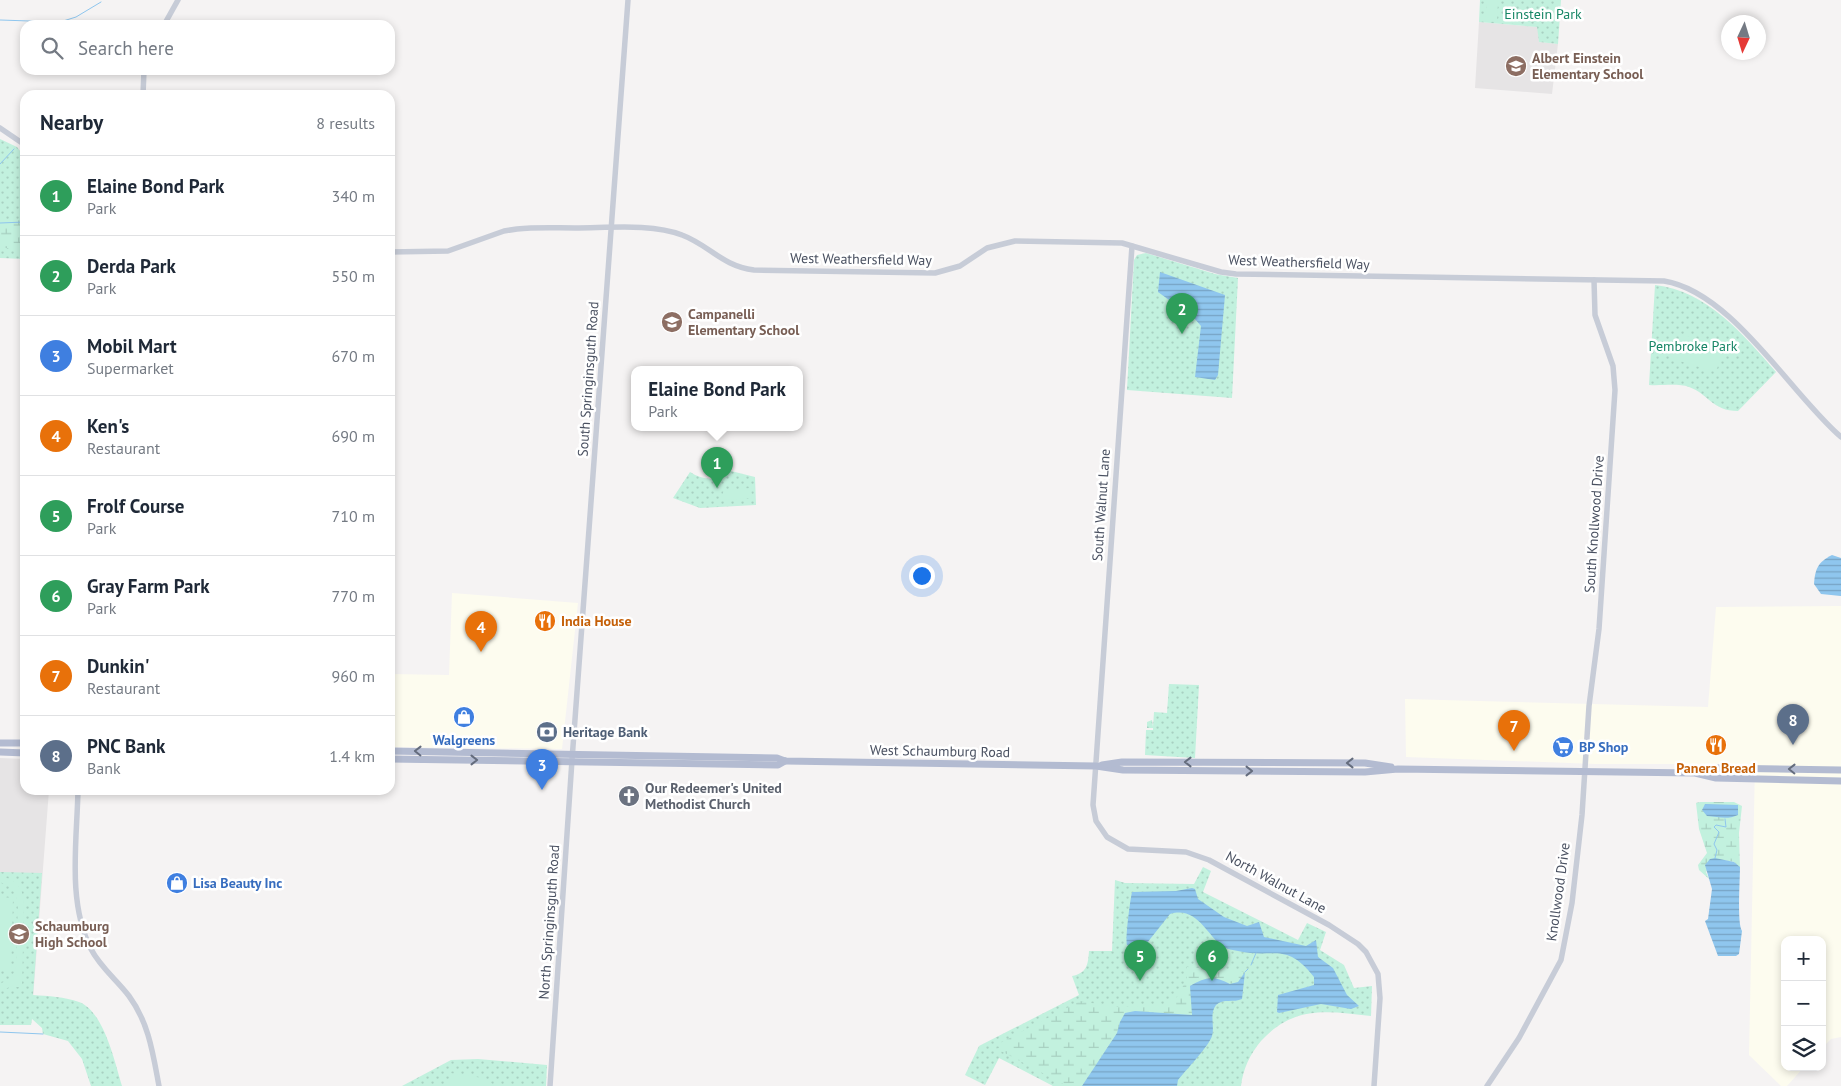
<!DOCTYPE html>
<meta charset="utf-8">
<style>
:root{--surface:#fff;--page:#f6f6f7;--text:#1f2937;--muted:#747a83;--line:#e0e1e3;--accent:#db2777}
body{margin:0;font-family:"PT Sans",sans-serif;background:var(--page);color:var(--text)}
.controls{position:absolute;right:15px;bottom:15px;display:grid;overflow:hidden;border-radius:10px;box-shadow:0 2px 8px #0003}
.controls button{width:45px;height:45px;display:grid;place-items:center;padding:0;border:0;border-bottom:1px solid var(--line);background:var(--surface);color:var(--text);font:25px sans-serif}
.compass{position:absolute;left:1721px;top:15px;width:45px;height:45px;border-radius:50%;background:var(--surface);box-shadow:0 2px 8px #0003;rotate:184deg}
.you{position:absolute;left:921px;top:575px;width:18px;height:18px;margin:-12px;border:4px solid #fff;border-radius:50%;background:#1a73e8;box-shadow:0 0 0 8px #1a73e833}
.badge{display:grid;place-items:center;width:32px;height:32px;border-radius:50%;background:var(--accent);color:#fff;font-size:16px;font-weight:700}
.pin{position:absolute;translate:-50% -41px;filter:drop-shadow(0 1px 2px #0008)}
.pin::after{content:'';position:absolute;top:26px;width:18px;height:15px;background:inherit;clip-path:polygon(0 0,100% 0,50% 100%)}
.popup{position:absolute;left:631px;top:366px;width:172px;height:65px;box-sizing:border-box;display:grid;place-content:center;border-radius:10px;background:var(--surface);filter:drop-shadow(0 1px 4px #0005);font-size:16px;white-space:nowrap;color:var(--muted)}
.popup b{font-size:19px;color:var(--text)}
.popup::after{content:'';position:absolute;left:50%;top:100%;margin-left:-10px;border:10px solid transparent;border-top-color:var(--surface)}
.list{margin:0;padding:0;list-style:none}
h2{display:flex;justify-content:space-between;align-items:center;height:65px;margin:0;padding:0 20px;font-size:21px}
h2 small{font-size:16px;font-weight:400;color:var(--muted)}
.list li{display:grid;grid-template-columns:32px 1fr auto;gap:15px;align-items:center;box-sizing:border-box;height:80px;padding:0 20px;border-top:1px solid var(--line)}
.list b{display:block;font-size:19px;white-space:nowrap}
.list p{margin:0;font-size:16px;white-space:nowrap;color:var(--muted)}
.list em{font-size:16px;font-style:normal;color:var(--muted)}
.icon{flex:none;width:28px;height:28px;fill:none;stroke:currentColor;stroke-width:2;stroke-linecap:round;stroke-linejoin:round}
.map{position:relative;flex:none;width:1841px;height:1086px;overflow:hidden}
.search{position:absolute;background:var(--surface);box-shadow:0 2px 8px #0003;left:20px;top:20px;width:375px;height:55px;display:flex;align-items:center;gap:12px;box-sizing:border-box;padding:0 18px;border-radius:15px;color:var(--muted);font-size:19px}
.panel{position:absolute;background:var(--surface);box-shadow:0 2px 8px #0003;left:20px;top:90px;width:375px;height:705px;border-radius:15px}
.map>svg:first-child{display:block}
</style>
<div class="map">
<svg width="1841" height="1086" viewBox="0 0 1841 1086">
<defs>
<pattern id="grass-dots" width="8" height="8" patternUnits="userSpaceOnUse" patternTransform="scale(1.25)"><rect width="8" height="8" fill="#c2f1de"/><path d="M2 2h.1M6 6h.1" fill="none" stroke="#a8d0c1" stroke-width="1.8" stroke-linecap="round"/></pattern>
<pattern id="wetland-marsh" width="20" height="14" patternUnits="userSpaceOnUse" patternTransform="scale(1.25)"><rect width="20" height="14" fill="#c2f1de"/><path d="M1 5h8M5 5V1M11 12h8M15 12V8" fill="none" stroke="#a8d0c1"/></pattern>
<pattern id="water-rules" width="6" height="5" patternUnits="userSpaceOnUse" patternTransform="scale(1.25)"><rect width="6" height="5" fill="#8fc6ee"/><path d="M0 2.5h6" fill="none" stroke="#77a3c4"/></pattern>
</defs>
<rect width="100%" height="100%" fill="#f5f3f3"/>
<g fill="#fdfcef">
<path d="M 452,593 L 578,603 L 562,749 L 390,747 L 390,674 L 449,675 Z"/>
<path d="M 1841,606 L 1841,1037 L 1831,1039 L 1822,1048 L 1822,940 L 1785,940 L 1785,1067 L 1804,1067 L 1787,1086 L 1781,1086 L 1749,1055 L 1755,764 L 1596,764 L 1406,757 L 1405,699 L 1708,707 L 1716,607 Z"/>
</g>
<g fill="#e6e4e5">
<path d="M 1479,22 L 1538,27 L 1539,42 L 1558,44 L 1552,94 L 1475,88 Z"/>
<path d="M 0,758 L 25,759 L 25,790 L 49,790 L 31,1025 L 0,1025 Z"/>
</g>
<g fill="url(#grass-dots)">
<path d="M 1480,0 L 1561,0 L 1558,44 L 1539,42 L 1537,27 L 1479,22 Z"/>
<path d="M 0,139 L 17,147 L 25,157 L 25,259 L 0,258 Z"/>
<path d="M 1146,253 L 1215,274 L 1238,278 L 1232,398 L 1127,390 L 1134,260 L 1137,255 Z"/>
<path d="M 1655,285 C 1706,290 1744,335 1776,372 L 1738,411 C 1712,411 1709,394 1689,387 C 1678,383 1661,386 1649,385 Z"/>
<path d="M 731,471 L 755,477 L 756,505 L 700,508 L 673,498 L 690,472 C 704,481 718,481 731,471 Z"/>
<path d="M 1169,684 L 1199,685 L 1195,758 L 1145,755 L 1146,730 L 1153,730 L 1153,728 L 1147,728 L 1147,722 L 1152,720 L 1153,727 L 1154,712 L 1167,713 Z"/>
<path d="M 1203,867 L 1211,871 L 1203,892 L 1298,940 L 1307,923 L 1326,932 L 1320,950 L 1344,965 L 1354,988 L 1372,986 L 1371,1016 C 1327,1011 1294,1005 1261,1041 C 1250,1054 1243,1069 1241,1086 L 1053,1086 L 999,1058 L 985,1085 L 965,1075 L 979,1046 L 1079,995 L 1072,976 C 1087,973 1088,965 1089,951 L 1112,951 L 1115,880 L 1125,883 L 1194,884 Z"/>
<path d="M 0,872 L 42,873 L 33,995 C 48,996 65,997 79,1002 C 104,1011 115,1063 122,1086 L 91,1086 L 82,1059 L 68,1041 L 43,1034 L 42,1028 L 32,1019 L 31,1025 L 0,1025 Z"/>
<path d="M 478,1059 L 547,1065 L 546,1086 L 402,1086 L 451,1060 Z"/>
</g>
<g fill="url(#wetland-marsh)">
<path d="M 25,220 L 25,252 L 11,248 L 0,248 L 0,221 Z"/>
<path d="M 1700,802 L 1734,802 L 1742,806 L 1739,833 L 1740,869 L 1734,862 L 1716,859 L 1706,872 L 1709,879 L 1699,870 L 1698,865 L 1707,853 L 1699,829 L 1696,803 Z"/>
<path d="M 1187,967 L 1245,972 L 1238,982 L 1230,984 L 1192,1015 L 1135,1011 L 1120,1022 L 1117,1033 L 1082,1086 L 1067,1086 L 997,1049 L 1000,1043 L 1080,1001 L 1114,1007 L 1164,1005 L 1177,997 L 1187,979 Z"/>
</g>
<g fill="#c2f1de">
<path d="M 1487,0 L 1498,0 L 1497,22 L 1485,21 Z"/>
<path d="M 1499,14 L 1517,15 L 1516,24 L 1498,23 Z"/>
<path d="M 1680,334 L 1724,346 L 1716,372 L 1673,359 Z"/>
<path d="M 751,488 L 752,498 L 725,500 L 721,498 L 724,490 Z"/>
<path d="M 0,876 C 15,879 23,887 24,903 L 22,987 L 16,987 L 15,984 L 0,992 L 0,984 L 12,977 L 16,967 L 18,902 L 12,888 L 0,882 Z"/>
<path d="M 0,897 L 13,898 L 11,969 L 0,969 Z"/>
<path d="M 450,1073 L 483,1078 L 496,1086 L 450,1086 Z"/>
</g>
<g fill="url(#water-rules)">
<path d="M 1160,272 L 1225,295 L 1218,375 L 1215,380 L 1195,377 L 1201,326 L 1194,318 L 1158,292 Z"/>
<path d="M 1832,555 L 1841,558 L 1841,596 L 1821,594 L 1814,584 C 1815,569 1818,562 1832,555 Z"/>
<path d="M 1705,804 L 1738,805 L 1738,815 C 1727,820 1719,817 1707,816 L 1702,810 Z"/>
<path d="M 1715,858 L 1734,862 L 1740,867 C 1740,880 1737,923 1742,931 L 1739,954 L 1736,956 L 1718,956 L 1705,921 L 1708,919 L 1712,889 L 1705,865 L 1710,859 Z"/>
<path d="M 1192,888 L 1195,889 L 1198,899 L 1224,917 L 1247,926 L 1259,922 L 1264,937 L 1306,946 L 1316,940 L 1318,957 L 1333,968 L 1347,995 L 1359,1006 L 1351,1009 L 1321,1004 L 1279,1013 L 1277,1012 L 1278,995 L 1314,985 L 1314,977 C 1286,941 1274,959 1238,951 C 1233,950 1227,949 1223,947 C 1206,934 1197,906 1170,914 L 1147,943 L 1135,949 L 1127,945 C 1125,940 1130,901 1132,892 L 1176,891 Z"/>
<path d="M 1245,972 L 1242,999 C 1234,1003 1223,998 1216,1005 C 1209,1014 1215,1026 1212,1036 C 1209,1046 1186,1070 1178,1080 L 1177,1086 L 1082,1086 L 1117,1033 L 1120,1022 L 1125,1013 L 1135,1011 L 1192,1015 L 1190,986 C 1205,977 1214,975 1230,984 L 1238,982 Z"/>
</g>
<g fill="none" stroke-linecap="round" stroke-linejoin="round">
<g stroke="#8fc6ee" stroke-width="1">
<path d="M 0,20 L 60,22 L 76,17 L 101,2"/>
<path d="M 0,164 L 14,149"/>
<path d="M 0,223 L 25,222"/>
<path d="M 1715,858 L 1717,850 L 1714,844 L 1719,832 L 1714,827 L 1716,825 L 1726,827 L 1725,819"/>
<path d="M 1251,965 L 1256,953"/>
<path d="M 1245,972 L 1248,969"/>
<path d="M 0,1032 L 43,1034"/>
</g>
<g stroke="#c7ccd7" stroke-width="5.5">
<path d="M 164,25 L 178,0"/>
<path d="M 143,95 L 144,70"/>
<path d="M 0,128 L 25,145"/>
<path d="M 1132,246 L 1093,805 L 1096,821 L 1107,837 L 1128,849 L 1186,852 L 1209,860 L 1329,925 L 1358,944 L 1366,952 L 1378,974 L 1380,998 L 1374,1086"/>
<path d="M 390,252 L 448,251 L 504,231 L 517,229 C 536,227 555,228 575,228 C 607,228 652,223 682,235 C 709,245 722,266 754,270 L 935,273 L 960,266 L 987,248 L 1015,241 L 1122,243 L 1221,272 L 1236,274 L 1664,281 C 1732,292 1790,393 1841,437"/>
<path d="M 78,790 C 77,841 67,902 91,949 C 100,967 117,980 129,996 C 149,1023 153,1054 159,1086"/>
<path d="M 550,1086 L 572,760 L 628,0"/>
<path d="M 1487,1086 L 1519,1038 L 1561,960 L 1572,903 L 1582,815 L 1589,706 L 1599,629 L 1615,390 L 1613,366 L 1595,315 L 1594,280"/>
</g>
<g stroke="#b3bbd1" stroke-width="7">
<path d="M 0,743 L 25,743"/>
<path d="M 390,751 L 777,758 L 785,761 L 1096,766 L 1123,770 L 1365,772 L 1398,769 L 1695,773 L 1716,778 L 1841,781"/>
<path d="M 0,752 L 25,753"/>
<path d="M 390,759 L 778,765 L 785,761"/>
<path d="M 1102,765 L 1122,762 L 1365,763 L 1391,767"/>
<path d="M 1698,773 L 1717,768 L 1841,770"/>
</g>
</g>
<defs><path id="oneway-chevron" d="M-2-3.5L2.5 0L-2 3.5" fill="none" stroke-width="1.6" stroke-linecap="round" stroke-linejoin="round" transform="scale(1.25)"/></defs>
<g stroke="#646c7d">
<use href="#oneway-chevron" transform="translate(418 751) rotate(-179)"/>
<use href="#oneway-chevron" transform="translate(474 760)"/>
<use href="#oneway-chevron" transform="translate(1188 762) rotate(-180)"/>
<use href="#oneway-chevron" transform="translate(1350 763) rotate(-180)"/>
<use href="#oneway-chevron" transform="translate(1792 769) rotate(-179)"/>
<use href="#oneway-chevron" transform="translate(1249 771)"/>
</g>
<defs>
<g id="school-disc" transform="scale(1.125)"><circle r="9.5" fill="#8d6e63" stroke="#fff"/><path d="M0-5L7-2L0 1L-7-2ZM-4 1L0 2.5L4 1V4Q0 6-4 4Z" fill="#fff"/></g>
<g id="restaurant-disc" transform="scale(1.125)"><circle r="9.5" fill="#e8710a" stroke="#fff"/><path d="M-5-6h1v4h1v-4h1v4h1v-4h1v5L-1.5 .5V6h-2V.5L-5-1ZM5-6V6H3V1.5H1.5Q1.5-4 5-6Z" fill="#fff"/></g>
<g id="shop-disc" transform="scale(1.125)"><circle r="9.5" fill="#3f7fe0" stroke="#fff"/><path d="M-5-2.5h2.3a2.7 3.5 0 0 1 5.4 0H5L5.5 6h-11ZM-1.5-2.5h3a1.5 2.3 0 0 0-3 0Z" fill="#fff"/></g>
<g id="bank-disc" transform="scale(1.125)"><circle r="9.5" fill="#5c6f8a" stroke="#fff"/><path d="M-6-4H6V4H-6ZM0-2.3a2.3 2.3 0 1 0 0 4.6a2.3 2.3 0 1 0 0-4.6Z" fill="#fff"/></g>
<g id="supermarket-disc" transform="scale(1.125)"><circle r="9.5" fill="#3f7fe0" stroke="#fff"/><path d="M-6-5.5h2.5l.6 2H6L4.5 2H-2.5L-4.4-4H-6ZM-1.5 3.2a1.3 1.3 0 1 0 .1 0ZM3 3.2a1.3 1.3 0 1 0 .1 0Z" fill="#fff"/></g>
<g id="church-disc" transform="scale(1.125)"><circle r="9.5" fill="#6b7280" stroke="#fff"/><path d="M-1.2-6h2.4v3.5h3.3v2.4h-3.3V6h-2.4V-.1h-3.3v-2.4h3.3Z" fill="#fff"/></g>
</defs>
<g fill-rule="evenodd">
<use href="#school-disc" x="1516" y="66"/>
<use href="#school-disc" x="672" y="322"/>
<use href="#restaurant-disc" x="545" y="621"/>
<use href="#shop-disc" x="464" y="717"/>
<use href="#bank-disc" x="547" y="732"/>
<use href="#restaurant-disc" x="1716" y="745"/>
<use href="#supermarket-disc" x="1563" y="747"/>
<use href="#church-disc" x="629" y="796"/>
<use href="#shop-disc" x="177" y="883"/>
<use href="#school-disc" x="19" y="934"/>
</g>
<g text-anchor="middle" stroke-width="5" stroke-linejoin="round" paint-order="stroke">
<g font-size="14" fill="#178666" stroke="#fff">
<text x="1543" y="19">Einstein Park</text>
<text x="1693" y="351">Pembroke Park</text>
</g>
<g font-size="14" font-weight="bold" fill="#785e54" stroke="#fff" text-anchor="start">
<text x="1532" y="63">Albert Einstein<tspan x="1532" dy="16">Elementary School</tspan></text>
<text x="688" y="319">Campanelli<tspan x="688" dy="16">Elementary School</tspan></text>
<text x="35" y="931">Schaumburg<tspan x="35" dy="16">High School</tspan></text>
</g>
<g font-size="14" fill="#4a5161" stroke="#fff">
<text transform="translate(861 259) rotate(1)" y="5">West Weathersfield Way</text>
<text transform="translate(1299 262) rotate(2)" y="5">West Weathersfield Way</text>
<text transform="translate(588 379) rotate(-86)" y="5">South Springinsguth Road</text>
<text transform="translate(1101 505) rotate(-86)" y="5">South Walnut Lane</text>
<text transform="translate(1594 524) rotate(-86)" y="5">South Knollwood Drive</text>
<text transform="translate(940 751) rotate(1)" y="5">West Schaumburg Road</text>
<text transform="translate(1276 882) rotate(29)" y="5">North Walnut Lane</text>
<text transform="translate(1558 892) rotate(-82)" y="5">Knollwood Drive</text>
<text transform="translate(549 922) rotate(-86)" y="5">North Springinsguth Road</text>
</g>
<g font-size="14" font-weight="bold" fill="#c56008" stroke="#fff" text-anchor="start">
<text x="561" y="626">India House</text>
<text x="1716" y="773" text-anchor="middle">Panera Bread</text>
</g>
<g font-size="14" font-weight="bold" fill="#4e5e75" stroke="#fff" text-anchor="start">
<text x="563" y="737">Heritage Bank</text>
</g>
<g font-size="14" font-weight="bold" fill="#366cbe" stroke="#fff" text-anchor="start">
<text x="464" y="745" text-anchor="middle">Walgreens</text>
<text x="1579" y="752">BP Shop</text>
<text x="193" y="888">Lisa Beauty Inc</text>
</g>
<g font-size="14" font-weight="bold" fill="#5b616d" stroke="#fff" text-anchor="start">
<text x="645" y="793">Our Redeemer's United<tspan x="645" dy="16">Methodist Church</tspan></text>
</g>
</g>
</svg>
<div class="controls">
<button>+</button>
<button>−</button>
<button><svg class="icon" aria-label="layers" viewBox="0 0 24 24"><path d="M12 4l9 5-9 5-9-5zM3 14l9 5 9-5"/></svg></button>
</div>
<svg class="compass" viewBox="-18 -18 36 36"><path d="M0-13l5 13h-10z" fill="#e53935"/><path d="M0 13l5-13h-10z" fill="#747a83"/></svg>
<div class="you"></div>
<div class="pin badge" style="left:717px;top:488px;background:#2e9e5b">1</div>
<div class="popup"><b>Elaine Bond Park</b>Park</div>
<div class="pin badge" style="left:1182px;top:334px;background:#2e9e5b">2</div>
<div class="pin badge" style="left:542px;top:790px;background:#3f7fe0">3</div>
<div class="pin badge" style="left:481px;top:652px;background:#e8710a">4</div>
<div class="pin badge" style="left:1140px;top:981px;background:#2e9e5b">5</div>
<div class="pin badge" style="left:1212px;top:981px;background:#2e9e5b">6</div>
<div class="pin badge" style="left:1514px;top:751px;background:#e8710a">7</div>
<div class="pin badge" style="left:1793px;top:745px;background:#5c6f8a">8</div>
<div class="search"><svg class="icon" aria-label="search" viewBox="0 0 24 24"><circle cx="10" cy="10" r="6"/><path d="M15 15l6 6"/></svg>Search here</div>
<section class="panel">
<h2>Nearby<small>8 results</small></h2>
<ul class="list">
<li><span class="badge" style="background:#2e9e5b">1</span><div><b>Elaine Bond Park</b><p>Park</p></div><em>340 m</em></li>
<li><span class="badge" style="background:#2e9e5b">2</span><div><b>Derda Park</b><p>Park</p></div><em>550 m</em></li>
<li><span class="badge" style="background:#3f7fe0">3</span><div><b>Mobil Mart</b><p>Supermarket</p></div><em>670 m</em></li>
<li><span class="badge" style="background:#e8710a">4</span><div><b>Ken's</b><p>Restaurant</p></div><em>690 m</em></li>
<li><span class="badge" style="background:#2e9e5b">5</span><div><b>Frolf Course</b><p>Park</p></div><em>710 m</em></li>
<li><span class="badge" style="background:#2e9e5b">6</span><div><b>Gray Farm Park</b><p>Park</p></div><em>770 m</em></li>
<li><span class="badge" style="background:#e8710a">7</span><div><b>Dunkin'</b><p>Restaurant</p></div><em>960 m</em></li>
<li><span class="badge" style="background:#5c6f8a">8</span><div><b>PNC Bank</b><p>Bank</p></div><em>1.4 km</em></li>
</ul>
</section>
</div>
